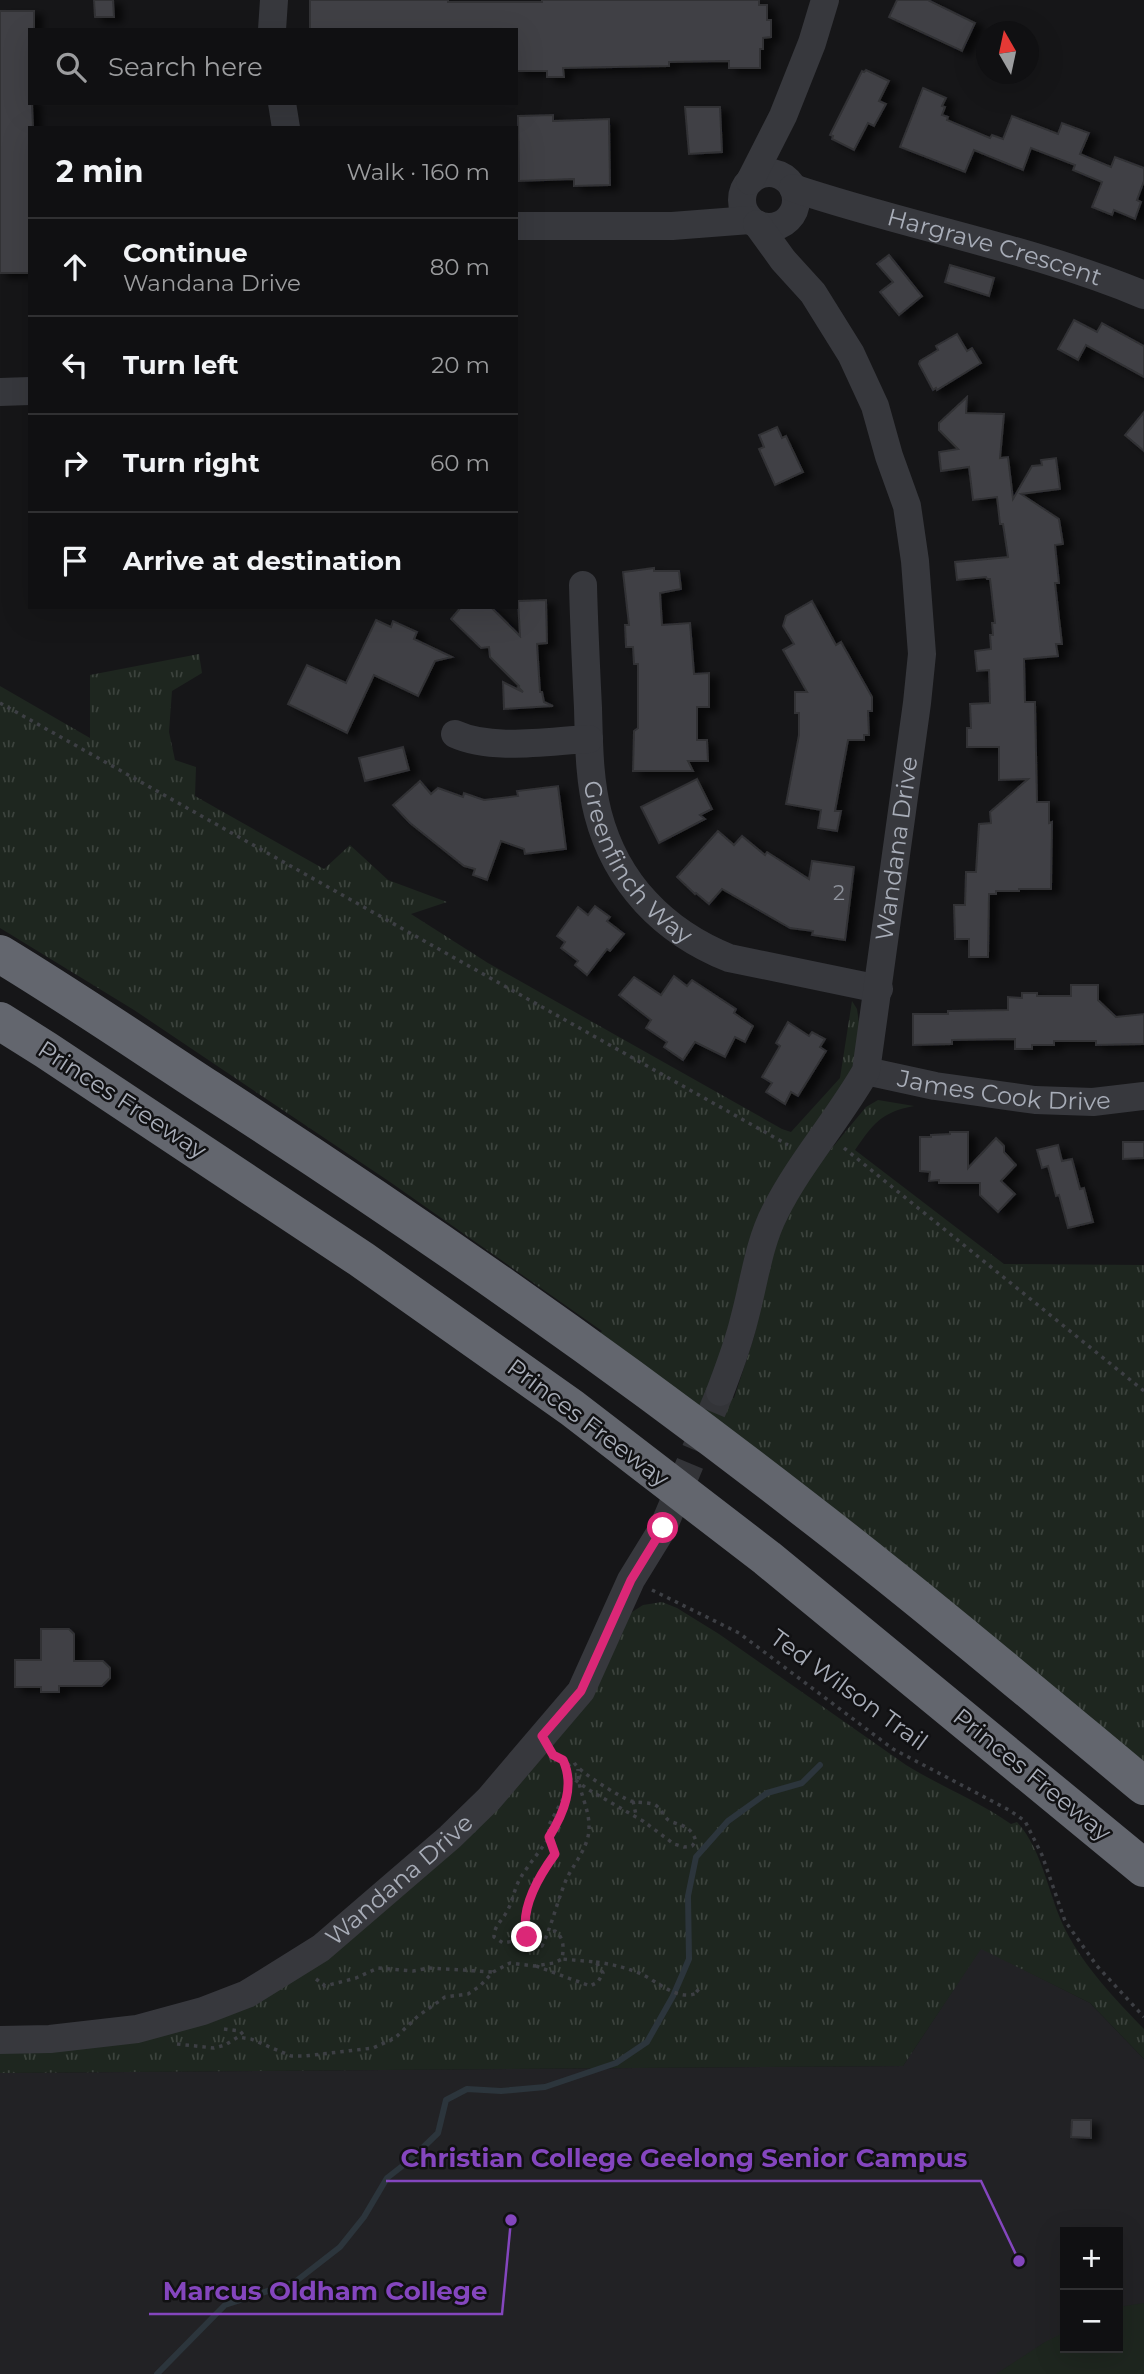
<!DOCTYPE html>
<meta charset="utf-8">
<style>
:root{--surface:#101012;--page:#1e1e20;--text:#f1f3f6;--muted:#9c9d9f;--line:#303032}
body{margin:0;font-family:Montserrat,sans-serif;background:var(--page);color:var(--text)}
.controls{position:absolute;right:21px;bottom:21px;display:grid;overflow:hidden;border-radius:0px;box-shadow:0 7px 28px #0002}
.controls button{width:63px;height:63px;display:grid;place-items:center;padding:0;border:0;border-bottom:2px solid var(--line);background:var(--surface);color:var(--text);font:35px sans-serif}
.compass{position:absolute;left:976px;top:21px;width:63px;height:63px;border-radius:50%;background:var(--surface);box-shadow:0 7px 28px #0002;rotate:351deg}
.stop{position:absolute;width:21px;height:21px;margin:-16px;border:5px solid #db2777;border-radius:50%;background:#fff}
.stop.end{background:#db2777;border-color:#fff;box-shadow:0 2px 7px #0008}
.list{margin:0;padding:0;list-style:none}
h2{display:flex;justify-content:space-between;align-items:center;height:91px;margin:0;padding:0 28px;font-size:30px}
h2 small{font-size:23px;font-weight:400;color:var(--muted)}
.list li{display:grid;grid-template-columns:46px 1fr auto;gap:21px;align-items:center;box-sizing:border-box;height:98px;padding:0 28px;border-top:2px solid var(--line)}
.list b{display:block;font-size:26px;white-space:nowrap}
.list p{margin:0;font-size:23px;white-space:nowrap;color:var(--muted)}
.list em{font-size:23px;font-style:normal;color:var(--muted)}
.icon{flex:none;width:38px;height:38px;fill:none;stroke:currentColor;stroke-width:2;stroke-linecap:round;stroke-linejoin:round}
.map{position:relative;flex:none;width:1144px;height:2374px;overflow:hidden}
.search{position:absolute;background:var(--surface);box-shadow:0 7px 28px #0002;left:28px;top:28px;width:490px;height:77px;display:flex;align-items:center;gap:18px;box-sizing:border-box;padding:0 24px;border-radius:0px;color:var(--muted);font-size:26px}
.panel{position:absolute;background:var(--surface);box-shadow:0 7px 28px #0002;left:28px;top:126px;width:490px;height:483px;border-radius:0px}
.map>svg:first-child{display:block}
</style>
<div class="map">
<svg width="1144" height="2374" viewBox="0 0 1144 2374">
<defs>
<pattern id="grass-tufts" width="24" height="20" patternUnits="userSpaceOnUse" patternTransform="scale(1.75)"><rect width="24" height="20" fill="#1e261f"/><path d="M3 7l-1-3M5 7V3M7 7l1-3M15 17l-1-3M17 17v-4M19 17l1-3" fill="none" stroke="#3c433d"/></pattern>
<filter id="shadow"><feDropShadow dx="8" dy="4.5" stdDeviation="3.5" flood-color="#0009"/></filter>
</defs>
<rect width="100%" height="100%" fill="#161618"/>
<path fill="#222225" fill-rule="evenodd" d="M 981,1948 L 1090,2003 L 1144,2059 L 1144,2374 L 0,2374 L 0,2073 L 903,2066 ZM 1065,2232 L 1118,2232 L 1118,2348 L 1065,2348 Z"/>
<g fill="url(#grass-tufts)">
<path d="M 199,654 L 202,673 L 172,691 L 169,732 L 175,760 L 196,767 L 195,796 L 324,869 L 350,845 L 388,880 L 447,902 L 411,914 L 488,963 L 782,1129 L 791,1132 L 840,1078 L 852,1001 L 857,1009 L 860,1030 L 850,1080 L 741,1284 L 710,1387 L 734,1398 L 754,1337 L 773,1249 L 802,1184 L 866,1107 L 878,1100 L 914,1106 C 881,1112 873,1124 855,1150 L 1004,1264 L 1144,1265 L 1144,1766 L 596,1337 L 602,1331 L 390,1182 L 134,1010 L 0,928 L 0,686 L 90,738 L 90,675 Z"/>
<path d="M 662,1602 L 677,1608 L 719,1634 L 906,1765 C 940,1786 978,1801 1011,1824 L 1017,1822 C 1044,1852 1048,1896 1066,1931 C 1085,1968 1116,2000 1144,2029 L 1144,2059 L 1090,2003 L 981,1949 L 903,2066 L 0,2073 L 0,2050 L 174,2026 L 423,1868 L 632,1612 L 643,1605 Z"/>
</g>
<path fill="#1e261f" d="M 1144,2303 L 1144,2374 L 996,2374 L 1045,2342 L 1065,2332 L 1065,2348 L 1118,2348 L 1118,2307 Z"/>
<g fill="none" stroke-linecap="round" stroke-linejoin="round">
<path stroke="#2c353c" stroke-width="6" d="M 157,2374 L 225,2305 L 295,2282 L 340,2247 L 364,2217 L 387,2178 L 410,2160 L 438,2133 L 446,2100 L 467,2089 L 501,2091 L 545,2087 L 616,2063 L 647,2042 L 673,1996 L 689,1959 L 688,1896 L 696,1857 L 728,1821 L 767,1793 L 802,1783 L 820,1765"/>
</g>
<g fill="#404145" stroke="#303034" stroke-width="2" filter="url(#shadow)">
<path d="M 94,0 L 113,0 L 114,17 L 95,17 Z"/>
<path d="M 310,0 L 448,0 L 448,2 L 542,2 L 542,0 L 759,0 L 759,5 L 767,5 L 767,20 L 771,20 L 771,37 L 763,38 L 763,49 L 760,49 L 760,68 L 729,68 L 729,61 L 669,62 L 669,66 L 563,68 L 564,77 L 547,77 L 547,71 L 516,71 L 516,30 L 310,30 Z"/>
<path d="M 897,0 L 928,0 L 975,23 L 962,51 L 889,17 Z"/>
<path d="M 0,11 L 34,11 L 34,30 L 30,30 L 30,103 L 32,103 L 33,128 L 30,128 L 30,273 L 0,273 Z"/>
<path d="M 866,70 L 889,81 L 879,101 L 886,104 L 874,126 L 868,123 L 854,150 L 832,139 L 833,136 L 830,135 L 862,71 L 864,72 Z"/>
<path d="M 923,88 L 946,98 L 942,106 L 945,107 L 942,115 L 948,117 L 947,120 L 990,138 L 992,135 L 1003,139 L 1012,116 L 1058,134 L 1062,123 L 1089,133 L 1080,154 L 1111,167 L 1115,157 L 1144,168 L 1144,181 L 1137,200 L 1141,202 L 1135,219 L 1114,210 L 1112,215 L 1092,207 L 1102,182 L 1073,170 L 1075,165 L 1031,148 L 1023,170 L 974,150 L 965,172 L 900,147 Z"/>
<path d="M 685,107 L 720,107 L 722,152 L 689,154 Z"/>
<path d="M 553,115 L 553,121 L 609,119 L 610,185 L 574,186 L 574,179 L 519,181 L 518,116 Z"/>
<path d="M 889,255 L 922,296 L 899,315 L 880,292 L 893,282 L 877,264 Z"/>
<path d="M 950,265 L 994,278 L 989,296 L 945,282 Z"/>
<path d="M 1074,320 L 1097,332 L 1102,323 L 1144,346 L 1144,377 L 1086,345 L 1078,360 L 1058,349 Z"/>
<path d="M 957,334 L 967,351 L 972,348 L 981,363 L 937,390 L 936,388 L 933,390 L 919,364 L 920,361 L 938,350 L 936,346 Z"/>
<path d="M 967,397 L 966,413 L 1004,414 L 1000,458 L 1008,457 L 1013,499 L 1032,466 L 1042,465 L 1041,460 L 1056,458 L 1060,489 L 1021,494 L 1059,519 L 1063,544 L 1055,545 L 1059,583 L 1055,583 L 1062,644 L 1056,644 L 1058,656 L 1024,659 L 1025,702 L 1035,702 L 1037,802 L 1049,802 L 1049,823 L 1052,822 L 1051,889 L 1019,889 L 1019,891 L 996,891 L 996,894 L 989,894 L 988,957 L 969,957 L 969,939 L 955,939 L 954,905 L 965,905 L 966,872 L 976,872 L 979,824 L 991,823 L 990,812 L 1028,779 L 999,780 L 999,747 L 967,747 L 967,728 L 971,728 L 970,704 L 990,703 L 989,670 L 977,671 L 975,651 L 991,649 L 990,635 L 993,635 L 992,623 L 995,623 L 990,579 L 987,579 L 986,577 L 957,580 L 955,562 L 1008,557 L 1003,524 L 1000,524 L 997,497 L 973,500 L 969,467 L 941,471 L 939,452 L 958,449 L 939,430 L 939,423 Z"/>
<path d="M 1144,412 L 1144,451 L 1125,435 Z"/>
<path d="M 777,427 L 782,438 L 786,436 L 803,472 L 775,485 L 759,449 L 764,447 L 759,435 Z"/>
<path d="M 654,568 L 654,571 L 679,571 L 681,589 L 660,593 L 662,625 L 690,623 L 694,674 L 709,673 L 709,707 L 697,707 L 697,740 L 707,740 L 708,761 L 688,761 L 693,771 L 633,771 L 634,731 L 638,728 L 638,664 L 634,664 L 633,647 L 626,647 L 625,625 L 629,625 L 623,572 Z"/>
<path d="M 546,600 L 547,643 L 537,644 L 540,692 L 542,692 L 544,702 L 553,706 L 504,709 L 503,682 L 523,692 L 518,687 L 519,686 L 490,657 L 489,647 L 481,648 L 451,619 L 461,607 L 491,607 L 520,636 L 518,601 Z"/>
<path d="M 812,601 L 836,645 L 841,642 L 872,697 L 872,711 L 868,711 L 869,735 L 864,735 L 864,740 L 848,740 L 835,811 L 841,811 L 837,831 L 818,828 L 821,810 L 786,804 L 799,735 L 799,713 L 795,713 L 795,692 L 807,692 L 783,650 L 794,644 L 783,626 L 786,616 Z"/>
<path d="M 376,620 L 391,627 L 393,621 L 417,632 L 414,639 L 452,657 L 435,661 L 418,696 L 374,675 L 347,733 L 288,704 L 307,665 L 346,683 Z"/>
<path d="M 403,747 L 409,770 L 365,781 L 359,758 Z"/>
<path d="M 697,779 L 712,809 L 700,815 L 705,819 L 659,843 L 641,807 Z"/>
<path d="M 420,781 L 431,794 L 438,788 L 463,797 L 464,793 L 484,800 L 518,796 L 517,791 L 558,786 L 566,849 L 525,854 L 524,849 L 501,841 L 487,880 L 473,875 L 475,869 L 464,866 L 410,823 L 393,805 Z"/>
<path d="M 718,831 L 734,845 L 742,836 L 765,855 L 767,852 L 809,879 L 812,861 L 854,867 L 845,940 L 812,935 L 813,931 L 790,928 L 722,889 L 709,904 L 696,893 L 695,894 L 677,877 Z"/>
<path d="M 595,906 L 610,917 L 607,921 L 624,934 L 610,951 L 607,949 L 587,975 L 575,965 L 578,961 L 561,948 L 565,942 L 557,936 L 578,907 L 588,915 Z"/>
<path d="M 674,976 L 687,986 L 692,980 L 736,1009 L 734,1013 L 753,1026 L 745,1042 L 735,1037 L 725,1057 L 695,1042 L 683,1060 L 664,1047 L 667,1042 L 646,1028 L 651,1020 L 619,995 L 634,977 L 661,995 Z"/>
<path d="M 1071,985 L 1098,985 L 1098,1000 L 1116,1017 L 1144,1014 L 1144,1044 L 1096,1045 L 1096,1041 L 1054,1041 L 1054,1045 L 1032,1045 L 1032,1049 L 1015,1049 L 1015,1039 L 952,1040 L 952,1044 L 913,1045 L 913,1014 L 948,1014 L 948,1011 L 1008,1010 L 1008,997 L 1022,998 L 1022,993 L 1037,993 L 1037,996 L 1071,996 Z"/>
<path d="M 788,1022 L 809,1036 L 812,1032 L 825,1039 L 820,1047 L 826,1051 L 798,1096 L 791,1092 L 785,1104 L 766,1092 L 772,1083 L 762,1077 L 780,1046 L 776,1043 Z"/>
<path d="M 950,1132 L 968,1132 L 968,1168 L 996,1138 L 1004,1146 L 1004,1152 L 1016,1165 L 1001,1181 L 1015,1194 L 998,1212 L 980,1195 L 980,1183 L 939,1183 L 939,1180 L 929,1181 L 930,1172 L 920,1171 L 920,1137 L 931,1137 L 931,1135 L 950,1134 Z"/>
<path d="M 1123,1142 L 1144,1142 L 1144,1158 L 1123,1159 Z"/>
<path d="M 1058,1145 L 1062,1161 L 1072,1159 L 1080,1189 L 1084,1188 L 1093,1222 L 1068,1228 L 1059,1195 L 1056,1196 L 1048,1166 L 1042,1168 L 1037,1150 Z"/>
<path d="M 41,1629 L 69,1629 L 74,1634 L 74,1661 L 103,1661 L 110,1668 L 110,1678 L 102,1686 L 59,1686 L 59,1692 L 41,1692 L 41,1687 L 15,1687 L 15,1660 L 41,1660 Z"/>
<path d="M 1072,2120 L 1091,2120 L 1091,2138 L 1071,2137 Z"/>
</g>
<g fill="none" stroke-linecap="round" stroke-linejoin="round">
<path stroke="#333438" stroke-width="28" stroke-dasharray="28 14" stroke-linecap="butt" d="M 663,1528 L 720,1392"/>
<g stroke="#3d3f44" stroke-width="3.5" stroke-dasharray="3.5 5" stroke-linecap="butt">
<path d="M 0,703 L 788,1145"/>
<path d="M 844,1148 L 1144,1391"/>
<path d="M 652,1590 L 739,1633 L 893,1749 L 1009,1810 L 1025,1821 L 1042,1855 L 1065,1921 L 1097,1966 L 1144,2017"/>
<path d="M 554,1756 L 563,1760 C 566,1765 568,1771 571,1777 L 589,1790 L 643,1821 L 674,1844 L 684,1847 L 692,1846 L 696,1841 C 691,1827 684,1826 672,1822 C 663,1819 662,1807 653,1804 C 646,1802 638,1803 631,1801 C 620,1797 577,1771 574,1762 L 566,1767"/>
<path d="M 567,1791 L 549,1825 L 549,1837 L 555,1854 L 534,1889 L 527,1911 L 525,1928 L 514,1941 L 503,1943 L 494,1937 C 494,1926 501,1922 506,1913 C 513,1902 514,1888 521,1877 C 534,1856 554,1836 563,1812 C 567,1800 568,1786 570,1774"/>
<path d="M 633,1801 L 636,1815"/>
<path d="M 525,1928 C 527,1938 532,1943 542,1946 C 552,1925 557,1902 566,1880 C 574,1863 590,1846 589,1826 C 589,1806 577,1790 578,1769"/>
<path d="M 596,1962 C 611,1964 624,1967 639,1973 C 658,1981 678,2003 699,1992 L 693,1987"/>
<path d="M 536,1966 L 590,1986 L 598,1982 L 603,1973 L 596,1962 L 562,1959"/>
<path d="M 316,1979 L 325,1986 L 356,1978 L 378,1968 L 413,1971 L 429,1968 L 493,1972"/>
<path d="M 224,2029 L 240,2031 L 245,2037"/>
<path d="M 177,2044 L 214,2048 L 225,2045 L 238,2037 L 251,2039 L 291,2056 L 305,2056 L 373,2048 L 395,2038 L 418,2016 L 445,1997 L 468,1994 L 480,1986 L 493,1972 L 510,1963 L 534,1966 L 554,1963 L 562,1959 C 564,1947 564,1938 555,1931 L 549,1932"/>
</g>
<g stroke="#37383d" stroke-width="28">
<path d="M 272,30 L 274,0"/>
<path d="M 282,103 L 286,128"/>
<circle cx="769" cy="200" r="27"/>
<path d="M 750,181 L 783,116 L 812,43 L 825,0"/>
<path id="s1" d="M 793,188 C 909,227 1031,248 1144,295"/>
<path d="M 516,226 L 672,226 L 750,220"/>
<path d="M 0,392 L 30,391"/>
<path id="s2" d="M 583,585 C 584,626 586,667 588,708 C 589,743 589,780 598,814 C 616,883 664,932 729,958 L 879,989"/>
<path d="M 455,734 C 492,751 548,741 589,739"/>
<path id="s3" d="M 866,1071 L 935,1086 L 1035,1100 L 1093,1102 L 1144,1096"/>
<path id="s4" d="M 720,1392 C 729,1368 738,1345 744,1320 C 754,1284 758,1245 775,1212 C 800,1162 838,1120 866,1071 L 917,703 L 922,654 L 915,561 L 907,506 L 889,456 L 875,406 L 851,354 L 813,293 L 783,260 L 757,224"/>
<path id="s5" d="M 0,2040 L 50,2039 L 137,2029 L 203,2011 L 247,1994 L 321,1948 L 450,1837 L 489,1799 L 581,1691 L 631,1580 L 663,1528"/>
</g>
<g stroke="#63666e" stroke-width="38">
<path d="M 0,954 C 71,997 140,1044 209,1089 C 412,1220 612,1359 802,1507 C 919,1597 1031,1692 1144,1786"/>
<path d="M 0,1021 L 46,1050 L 361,1259 L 572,1408 L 767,1558 L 1144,1868"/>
</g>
</g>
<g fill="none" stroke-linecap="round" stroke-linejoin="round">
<path stroke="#db2777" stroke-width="9" d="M 527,1937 C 519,1909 539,1876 555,1854 L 549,1837 C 564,1813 575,1786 563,1760 L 553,1755 L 542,1736 L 581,1691 L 631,1580 L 663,1528"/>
</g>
<g text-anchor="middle" stroke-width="5" stroke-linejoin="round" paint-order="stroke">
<g font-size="21" fill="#8e929b">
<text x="839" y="900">2</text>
</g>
<g font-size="24" fill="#a8adb8" stroke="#111113">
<text dy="8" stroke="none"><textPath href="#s1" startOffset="210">Hargrave Crescent</textPath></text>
<text dy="8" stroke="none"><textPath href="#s4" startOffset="581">Wandana Drive</textPath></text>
<text dy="8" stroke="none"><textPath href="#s2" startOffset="292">Greenfinch Way</textPath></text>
<text dy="8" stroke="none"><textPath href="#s3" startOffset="140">James Cook Drive</textPath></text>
<text transform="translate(122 1100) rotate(33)" y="8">Princes Freeway</text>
<text transform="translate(588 1423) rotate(37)" y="8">Princes Freeway</text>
<text transform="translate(849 1690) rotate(36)" y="8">Ted Wilson Trail</text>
<text transform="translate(1032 1775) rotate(39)" y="8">Princes Freeway</text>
<text dy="8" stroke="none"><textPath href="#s5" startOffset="444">Wandana Drive</textPath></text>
</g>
</g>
<path fill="none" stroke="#8446be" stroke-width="2.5" d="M1019 2261L981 2181H386M511 2220L502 2314H149"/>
<g fill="#8446be" stroke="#111113" stroke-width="2.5">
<circle cx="1019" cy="2261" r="7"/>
<circle cx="511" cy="2220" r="7"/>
</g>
<g font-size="26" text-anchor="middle" font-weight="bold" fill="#8446be" stroke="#111113" stroke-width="5" stroke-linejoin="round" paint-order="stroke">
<text x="684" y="2167">Christian College Geelong Senior Campus</text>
<text x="325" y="2300">Marcus Oldham College</text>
</g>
</svg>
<div class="controls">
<button>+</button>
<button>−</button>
</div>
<svg class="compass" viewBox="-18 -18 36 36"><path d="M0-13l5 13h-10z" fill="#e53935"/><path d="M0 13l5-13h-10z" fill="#9c9d9f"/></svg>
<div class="stop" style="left:663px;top:1528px"></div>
<div class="stop end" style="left:527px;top:1937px"></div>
<div class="search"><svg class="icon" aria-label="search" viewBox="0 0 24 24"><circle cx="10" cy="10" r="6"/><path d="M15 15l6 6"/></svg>Search here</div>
<section class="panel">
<h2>2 min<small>Walk · 160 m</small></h2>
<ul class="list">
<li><svg class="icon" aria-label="ahead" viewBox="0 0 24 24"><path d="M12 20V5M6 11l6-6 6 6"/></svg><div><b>Continue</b><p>Wandana Drive</p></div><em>80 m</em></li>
<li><svg class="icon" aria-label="left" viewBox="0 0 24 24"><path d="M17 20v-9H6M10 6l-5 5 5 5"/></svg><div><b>Turn left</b></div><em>20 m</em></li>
<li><svg class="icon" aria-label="right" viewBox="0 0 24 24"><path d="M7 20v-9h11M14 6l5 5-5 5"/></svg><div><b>Turn right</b></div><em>60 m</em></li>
<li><svg class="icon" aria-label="arrive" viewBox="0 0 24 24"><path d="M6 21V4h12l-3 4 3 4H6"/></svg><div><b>Arrive at destination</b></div></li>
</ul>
</section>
</div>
